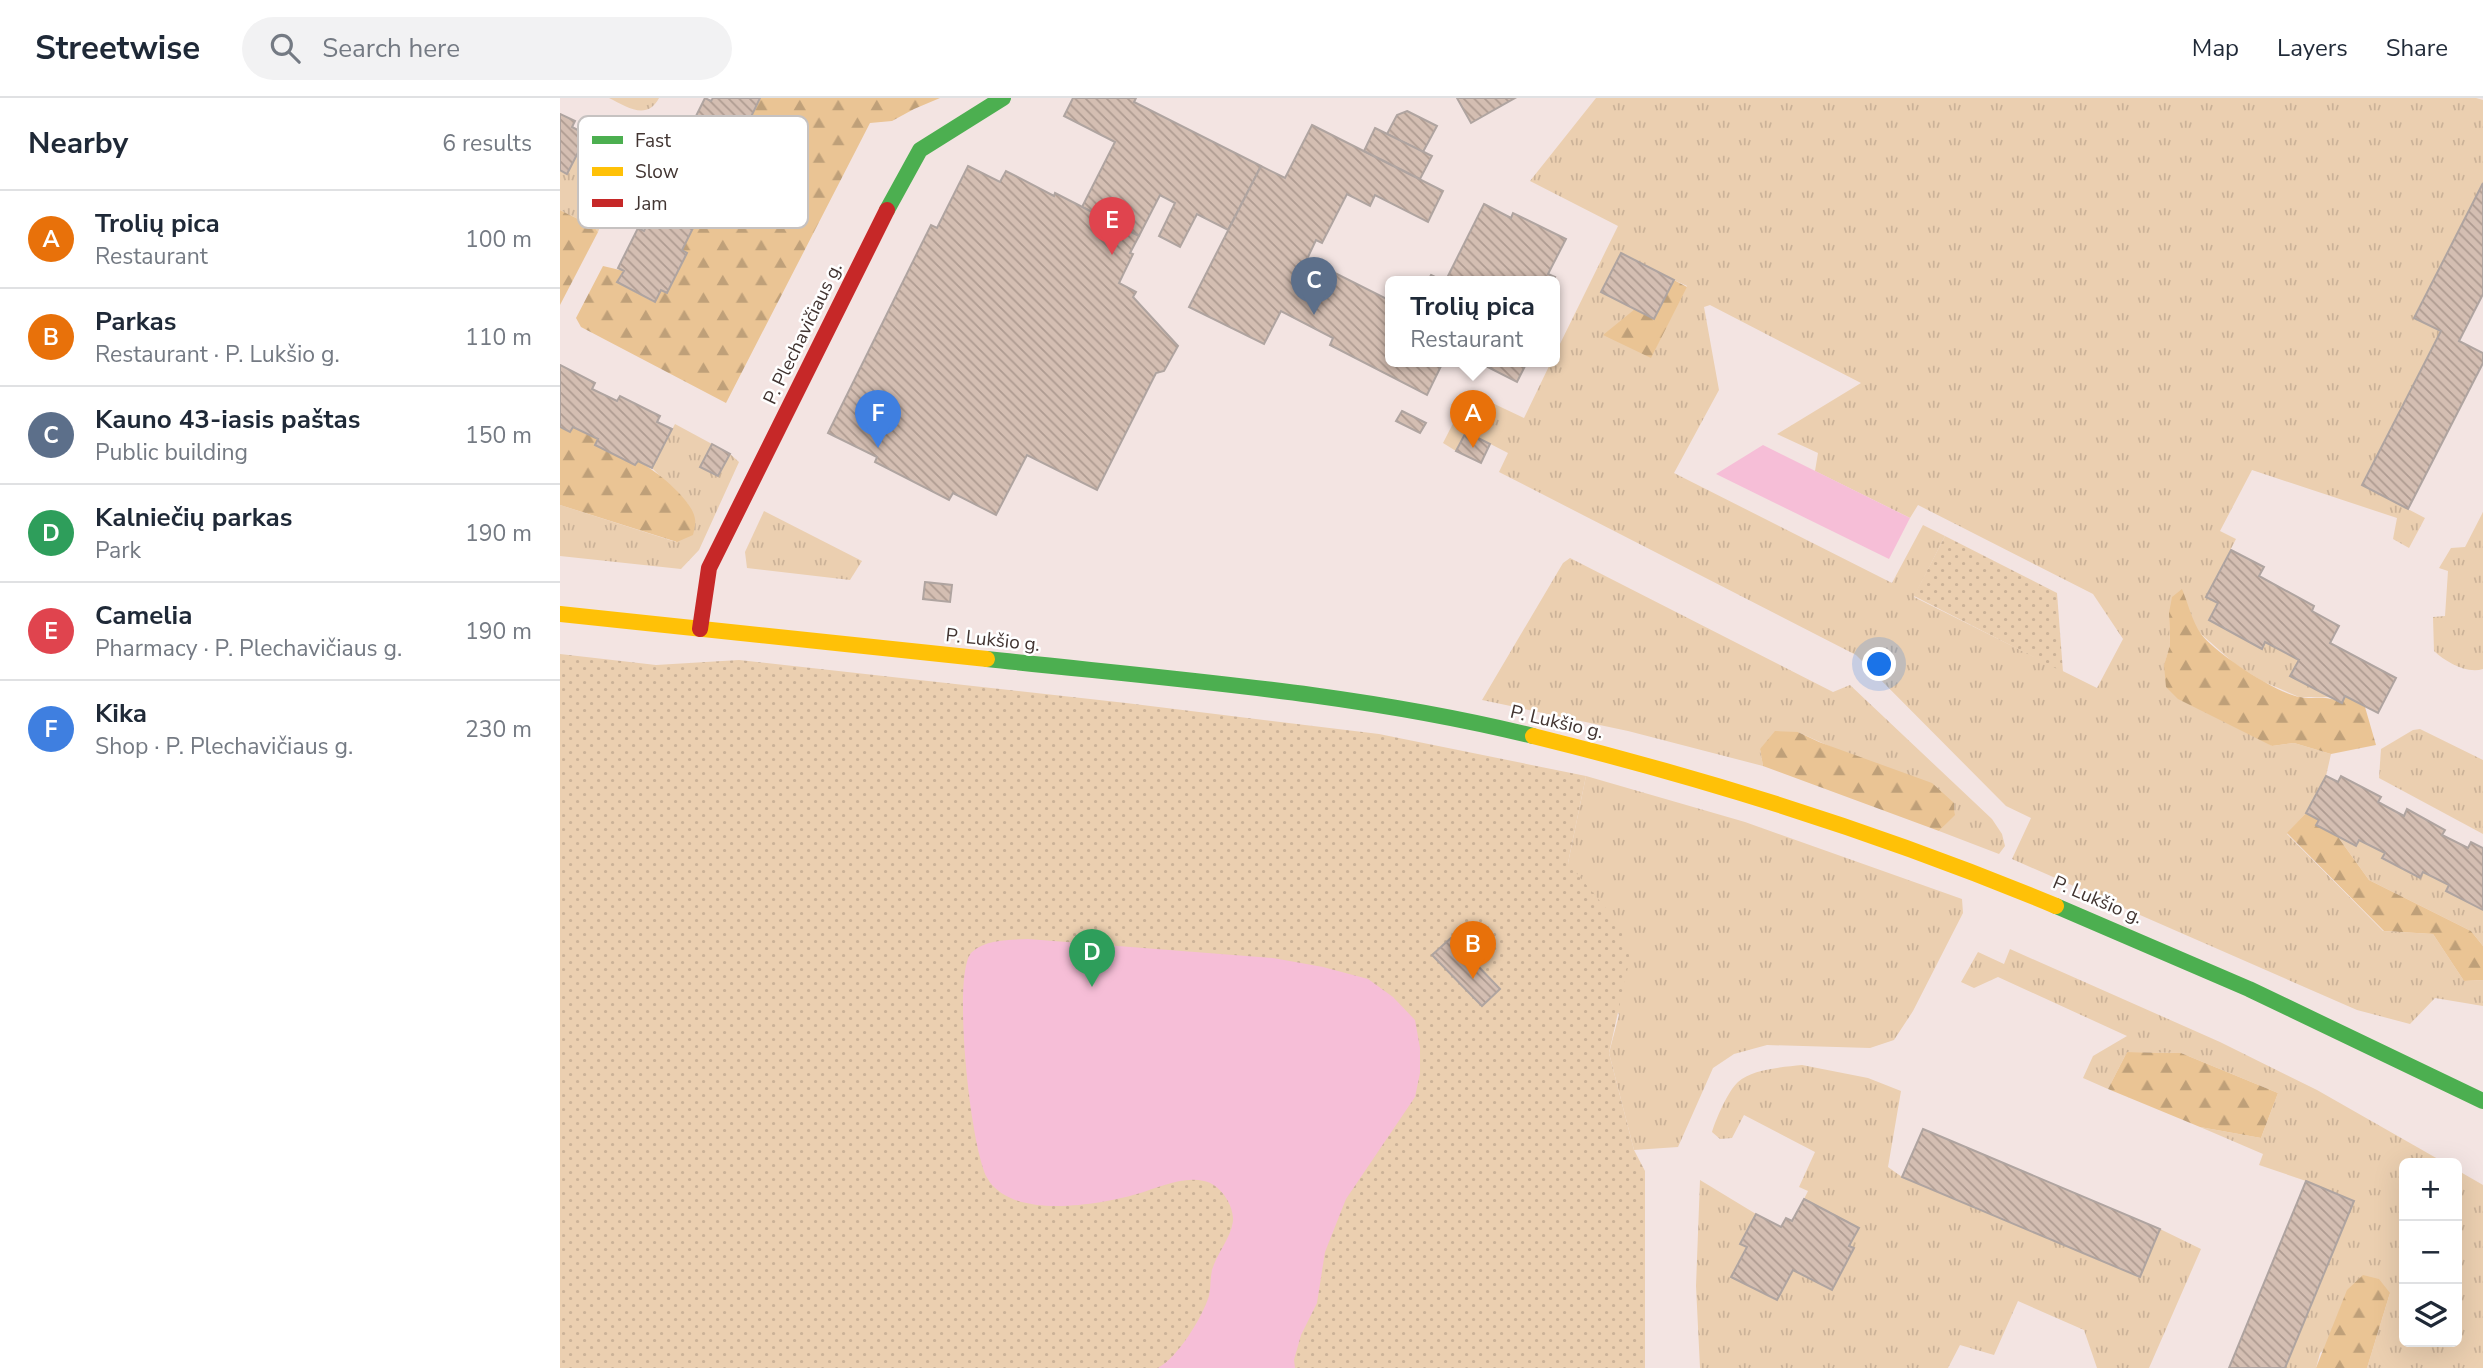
<!DOCTYPE html>
<meta charset="utf-8">
<style>
:root{--surface:#fff;--page:#f2f2f3;--text:#1f2937;--muted:#747a83;--line:#e0e1e3;--accent:#d93025}
body{margin:0;font-family:"Nunito Sans",sans-serif;background:var(--page);color:var(--text)}
.controls{position:absolute;right:21px;bottom:21px;display:grid;overflow:hidden;border-radius:10px;box-shadow:0 7px 28px #0002}
.controls button{width:63px;height:63px;display:grid;place-items:center;padding:0;border:0;border-bottom:2px solid var(--line);background:var(--surface);color:var(--text);font:35px sans-serif}
.you{position:absolute;left:1320px;top:567px;width:24px;height:24px;margin:-18px;border:5px solid #fff;border-radius:50%;background:#1a73e8;box-shadow:0 0 0 10px #1a73e833}
.badge{display:grid;place-items:center;width:46px;height:46px;border-radius:50%;background:var(--accent);color:#fff;font-size:23px;font-weight:700}
.pin{position:absolute;translate:-50% -58px;filter:drop-shadow(0 2px 4px #0008)}
.pin::after{content:'';position:absolute;top:37px;width:24px;height:21px;background:inherit;clip-path:polygon(0 0,100% 0,50% 100%)}
.popup{position:absolute;left:825px;top:178px;width:175px;height:91px;box-sizing:border-box;display:grid;place-content:center;border-radius:10px;background:var(--surface);filter:drop-shadow(0 2px 5px #0005);font-size:23px;white-space:nowrap;color:var(--muted)}
.popup b{font-size:26px;color:var(--text)}
.popup::after{content:'';position:absolute;left:50%;top:100%;margin-left:-14px;border:14px solid transparent;border-top-color:var(--surface)}
.list{margin:0;padding:0;list-style:none}
h2{display:flex;justify-content:space-between;align-items:center;height:91px;margin:0;padding:0 28px;font-size:30px}
h2 small{font-size:23px;font-weight:400;color:var(--muted)}
.list li{display:grid;grid-template-columns:46px 1fr auto;gap:21px;align-items:center;box-sizing:border-box;height:98px;padding:0 28px;border-top:2px solid var(--line)}
.list b{display:block;font-size:26px;white-space:nowrap}
.list p{margin:0;font-size:23px;white-space:nowrap;color:var(--muted)}
.list em{font-size:23px;font-style:normal;color:var(--muted)}
.icon{flex:none;width:38px;height:38px;fill:none;stroke:currentColor;stroke-width:2;stroke-linecap:round;stroke-linejoin:round}
.map{position:relative;flex:none;width:1923px;height:1270px;overflow:hidden}
header{display:flex;align-items:center;gap:42px;box-sizing:border-box;height:98px;padding:0 35px;background:var(--surface);border-bottom:2px solid var(--line)}
header strong{font-size:33px}
nav{display:flex;gap:38px;margin-inline-start:auto;font-size:24px}
.search{width:490px;height:63px;background:var(--page);display:flex;align-items:center;gap:18px;box-sizing:border-box;padding:0 24px;border-radius:38px;color:var(--muted);font-size:26px}
main{display:flex}
aside{flex:1;background:var(--surface)}
.map>svg:first-child{display:block}
</style>
<header>
<strong>Streetwise</strong>
<div class="search"><svg class="icon" aria-label="search" viewBox="0 0 24 24"><circle cx="10" cy="10" r="6"/><path d="M15 15l6 6"/></svg>Search here</div>
<nav><a>Map</a><a>Layers</a><a>Share</a></nav>
</header>
<main>
<aside>
<h2>Nearby<small>6 results</small></h2>
<ul class="list">
<li><span class="badge" style="background:#e8710a">A</span><div><b>Trolių pica</b><p>Restaurant</p></div><em>100 m</em></li>
<li><span class="badge" style="background:#e8710a">B</span><div><b>Parkas</b><p>Restaurant · P. Lukšio g.</p></div><em>110 m</em></li>
<li><span class="badge" style="background:#5c6f8a">C</span><div><b>Kauno 43-iasis paštas</b><p>Public building</p></div><em>150 m</em></li>
<li><span class="badge" style="background:#2e9e5b">D</span><div><b>Kalniečių parkas</b><p>Park</p></div><em>190 m</em></li>
<li><span class="badge" style="background:#e0444e">E</span><div><b>Camelia</b><p>Pharmacy · P. Plechavičiaus g.</p></div><em>190 m</em></li>
<li><span class="badge" style="background:#3f7fe0">F</span><div><b>Kika</b><p>Shop · P. Plechavičiaus g.</p></div><em>230 m</em></li>
</ul>
</aside>
<div class="map">
<svg width="1923" height="1270" viewBox="0 0 1923 1270">
<defs>
<pattern id="grass-tufts" width="24" height="20" patternUnits="userSpaceOnUse" patternTransform="scale(1.75)"><rect width="24" height="20" fill="#ebcfb0"/><path d="M3 7l-1-3M5 7V3M7 7l1-3M15 17l-1-3M17 17v-4M19 17l1-3" fill="none" stroke="#cbb298"/></pattern>
<pattern id="forest-firs" width="22" height="20" patternUnits="userSpaceOnUse" patternTransform="scale(1.75)"><rect width="22" height="20" fill="#eac494"/><path d="M5 1l3.5 6h-7zM16 11l3.5 6h-7z" fill="#bfa079"/></pattern>
<pattern id="park-dots" width="8" height="8" patternUnits="userSpaceOnUse" patternTransform="scale(1.75)"><rect width="8" height="8" fill="#ebcfb0"/><path d="M2 2h.1M6 6h.1" fill="none" stroke="#cbb298" stroke-width="1.8" stroke-linecap="round"/></pattern>
<pattern id="building-back-hatch" width="6" height="6" patternUnits="userSpaceOnUse" patternTransform="scale(1.75)"><rect width="6" height="6" fill="#d4beb2"/><path d="M-1 5l2 2M0 0l6 6M5-1l2 2" fill="none" stroke="#ae9b91"/></pattern>
</defs>
<rect width="100%" height="100%" fill="#f3e4e2"/>
<g fill="url(#grass-tufts)" fill-rule="evenodd">
<path d="M 49,0 L 99,0 C 87,23 67,9 49,0 Z"/>
<path d="M 1036,0 L 1916,0 L 1923,2 L 1923,85 L 1854,219 L 1881,233 L 1802,387 L 1865,420 L 1849,450 L 1833,441 L 1837,420 L 1692,372 L 1660,433 L 1676,441 L 1646,499 L 1658,505 L 1649,522 L 1701,550 L 1705,544 L 1739,562 L 1730,578 L 1769,599 L 1739,599 L 1702,583 L 1675,566 L 1641,536 L 1609,515 L 1610,547 L 1604,568 L 1712,648 L 1734,645 L 1771,656 L 1766,678 L 1746,715 L 1727,736 L 1823,833 L 1873,836 L 1904,883 L 1923,882 L 1923,908 L 1875,900 L 1850,926 L 1797,912 L 1452,761 L 1471,720 L 1446,708 L 1296,557 L 939,374 L 948,355 L 907,334 L 896,353 L 883,345 L 909,294 L 964,320 L 991,264 L 995,264 L 995,256 L 1058,128 L 970,83 ZM 1114,182 L 1127,188 L 1091,259 L 1094,221 ZM 1150,207 L 1301,285 L 1217,336 L 1258,355 L 1255,373 L 1350,420 L 1358,407 L 1533,496 L 1563,541 L 1537,590 L 1354,499 L 1385,438 L 1363,427 L 1332,485 L 1114,375 L 1159,292 L 1144,209 Z"/>
<path d="M 38,23 L 67,39 L 73,51 L 38,134 L 34,129 L 0,112 L 0,72 L 7,75 L 27,37 Z"/>
<path d="M 115,326 L 152,346 L 140,369 L 158,378 L 170,356 L 179,364 L 139,452 L 121,471 L 0,458 L 0,407 L 116,444 L 128,406 L 92,370 Z"/>
<path d="M 204,413 L 302,463 L 290,482 L 187,470 L 185,454 Z"/>
<path d="M 1923,414 L 1923,571 C 1906,576 1886,564 1874,553 L 1873,519 L 1885,518 L 1888,473 L 1879,470 L 1891,450 L 1905,449 Z"/>
<path d="M 1010,460 L 1273,594 L 1290,587 L 1432,721 L 1442,736 L 1445,748 L 1439,756 L 1379,733 L 1395,716 L 1394,705 L 1238,634 L 1200,651 L 1203,668 L 1068,633 L 922,602 L 1003,465 Z"/>
<path d="M 1860,631 L 1923,662 L 1923,736 L 1819,680 L 1821,651 L 1853,632 Z"/>
<path d="M 1026,678 L 1185,724 L 1402,801 L 1403,815 L 1353,913 L 1334,942 L 1310,950 L 1207,947 L 1174,956 L 1153,970 L 1118,1049 L 1074,1052 L 1049,955 L 1059,917 L 1008,765 Z"/>
<path d="M 1778,739 L 1796,748 L 1799,742 L 1825,755 L 1822,761 L 1860,780 L 1863,774 L 1889,787 L 1886,793 L 1923,812 L 1923,848 L 1911,833 L 1809,782 Z"/>
<path d="M 1450,851 L 1660,944 L 1757,992 L 1885,1065 L 1844,1065 L 1844,1244 L 1897,1244 L 1897,1072 L 1923,1087 L 1923,1270 L 1807,1270 L 1830,1195 L 1760,1255 L 1756,1270 L 1725,1270 L 1794,1103 L 1746,1083 L 1699,1067 L 1703,1056 L 1640,1029 L 1701,1040 L 1718,995 L 1621,955 L 1567,954 L 1548,991 L 1523,980 L 1533,958 L 1567,938 L 1438,879 L 1414,890 L 1401,884 L 1418,854 L 1444,866 Z"/>
<path d="M 1242,967 L 1308,980 L 1341,993 L 1328,1069 L 1342,1079 L 1579,1179 L 1600,1131 L 1641,1151 L 1589,1270 L 1537,1270 L 1524,1232 L 1458,1203 L 1434,1257 L 1400,1247 L 1388,1270 L 1140,1270 L 1136,1188 L 1140,1082 L 1196,1116 L 1180,1145 L 1187,1149 L 1172,1179 L 1216,1202 L 1233,1172 L 1272,1192 L 1293,1150 L 1289,1148 L 1299,1130 L 1244,1101 L 1248,1093 L 1239,1089 L 1255,1054 L 1184,1017 L 1172,1040 L 1160,1041 L 1152,1034 C 1156,1021 1168,993 1178,984 C 1192,971 1223,969 1242,967 Z"/>
</g>
<g fill="url(#forest-firs)">
<path d="M 200,0 L 380,0 L 354,11 L 332,23 L 310,25 L 166,305 L 21,229 L 16,220 L 43,168 L 64,173 L 58,185 L 94,204 L 101,192 L 107,194 L 127,155 L 122,152 L 135,126 L 141,129 L 160,91 L 154,88 L 168,62 L 174,65 L 194,26 L 189,23 Z"/>
<path d="M 0,112 L 34,129 L 38,134 L 0,207 Z"/>
<path d="M 1114,182 L 1127,189 L 1091,260 L 1043,237 L 1075,211 L 1094,221 Z"/>
<path d="M 0,329 L 10,334 L 13,329 L 38,341 L 36,347 L 75,367 L 78,363 C 94,371 133,402 135,421 C 136,426 134,433 133,437 L 117,444 L 0,407 Z"/>
<path d="M 1622,491 C 1628,505 1632,523 1641,536 C 1654,554 1717,596 1740,599 C 1757,602 1764,596 1781,605 L 1785,598 L 1805,609 L 1816,647 L 1771,656 L 1734,645 L 1712,648 L 1618,601 L 1606,589 L 1604,567 L 1610,547 L 1609,515 L 1612,499 Z"/>
<path d="M 1215,633 L 1238,634 L 1259,644 L 1372,685 L 1394,705 L 1395,717 L 1379,733 L 1203,668 L 1200,651 Z"/>
<path d="M 1746,715 L 1759,722 L 1756,727 L 1778,739 L 1809,782 L 1911,833 L 1923,848 L 1923,882 L 1904,883 L 1873,836 L 1824,833 L 1727,735 Z"/>
<path d="M 1567,954 L 1621,955 L 1718,995 L 1701,1040 L 1640,1029 L 1548,991 Z"/>
<path d="M 1803,1177 L 1819,1181 L 1830,1195 L 1807,1270 L 1756,1270 L 1787,1192 Z"/>
</g>
<g fill="url(#park-dots)">
<path d="M 1385,438 L 1497,495 L 1503,574 L 1354,498 Z"/>
<path d="M 0,556 L 96,567 L 179,562 L 566,605 L 819,636 L 1026,678 L 1008,765 L 1059,826 L 1070,860 L 1049,955 L 1074,1052 L 1085,1073 L 1085,1270 L 0,1270 Z"/>
</g>
<g fill="#f6bed7">
<path d="M 1203,347 L 1350,420 L 1329,461 L 1156,376 Z"/>
<path d="M 468,841 L 713,860 L 763,869 L 808,881 L 833,899 L 855,922 L 860,950 L 860,975 L 855,999 L 786,1101 L 765,1154 L 757,1205 L 741,1237 L 734,1262 L 735,1270 L 598,1270 C 618,1259 642,1220 649,1198 C 651,1189 650,1180 652,1172 C 657,1155 671,1140 673,1123 C 674,1107 660,1086 644,1083 C 622,1078 598,1090 577,1096 C 543,1106 475,1117 443,1096 C 438,1093 430,1086 428,1081 C 411,1056 391,873 412,854 C 426,841 450,842 468,841 Z"/>
</g>
<g fill="url(#building-back-hatch)" stroke="#afa4a0" stroke-width="2">
<path d="M 145,0 L 151,3 L 153,0 L 200,0 L 189,23 L 194,26 L 173,65 L 168,62 L 154,88 L 161,91 L 141,129 L 135,126 L 122,152 L 127,155 L 107,195 L 101,192 L 95,204 L 57,184 L 64,173 L 58,170 L 78,130 L 84,133 L 97,107 L 91,104 L 111,66 L 117,69 L 130,43 L 125,40 Z"/>
<path d="M 513,0 L 576,0 L 574,4 L 701,68 L 668,132 L 637,116 L 620,149 L 599,138 L 615,105 L 600,97 L 579,138 L 522,109 L 555,44 L 504,18 Z"/>
<path d="M 897,0 L 955,0 L 911,25 Z"/>
<path d="M 847,13 L 877,28 L 863,54 L 827,36 L 837,17 Z"/>
<path d="M 0,16 L 15,23 L 12,29 L 27,37 L 7,76 L 0,72 Z"/>
<path d="M 752,27 L 883,93 L 868,124 L 815,97 L 810,108 L 787,96 L 762,145 L 756,142 L 747,161 L 831,203 L 831,264 L 883,264 L 867,297 L 770,247 L 773,240 L 721,213 L 704,246 L 629,209 L 701,68 L 725,80 Z"/>
<path d="M 815,30 L 872,58 L 860,81 L 804,53 Z"/>
<path d="M 408,68 L 440,84 L 446,73 L 494,98 L 495,95 L 579,138 L 570,155 L 573,156 L 559,185 L 576,194 L 573,199 L 618,248 L 604,273 L 596,275 L 537,392 L 467,357 L 436,417 L 393,395 L 389,402 L 315,364 L 317,359 L 268,335 L 371,127 L 377,130 Z"/>
<path d="M 1923,85 L 1923,196 L 1899,243 L 1923,255 L 1923,265 L 1848,411 L 1802,387 L 1881,233 L 1854,220 Z"/>
<path d="M 924,106 L 951,120 L 953,115 L 1006,141 L 988,176 L 995,179 L 992,184 L 885,184 Z"/>
<path d="M 1061,155 L 1114,182 L 1094,221 L 1041,194 Z"/>
<path d="M 871,177 L 885,184 L 867,184 Z"/>
<path d="M 918,264 L 967,264 L 957,284 Z"/>
<path d="M 0,267 L 35,285 L 32,291 L 57,303 L 60,298 L 100,318 L 97,324 L 112,331 L 92,370 L 78,363 L 75,367 L 35,347 L 38,341 L 13,329 L 10,334 L 0,329 Z"/>
<path d="M 842,313 L 866,325 L 860,335 L 836,323 Z"/>
<path d="M 906,334 L 930,346 L 921,365 L 896,353 Z"/>
<path d="M 152,346 L 170,356 L 158,378 L 140,369 Z"/>
<path d="M 1671,452 L 1704,469 L 1699,478 L 1754,508 L 1752,513 L 1779,528 L 1770,545 L 1836,580 L 1818,615 L 1785,598 L 1782,605 L 1730,578 L 1739,562 L 1705,544 L 1702,551 L 1649,522 L 1658,505 L 1646,499 Z"/>
<path d="M 365,484 L 392,487 L 390,504 L 363,501 Z"/>
<path d="M 1766,678 L 1778,684 L 1781,678 L 1821,699 L 1818,704 L 1844,718 L 1847,711 L 1885,732 L 1882,737 L 1908,750 L 1911,744 L 1923,750 L 1923,812 L 1886,793 L 1889,787 L 1863,774 L 1860,780 L 1822,760 L 1825,755 L 1799,742 L 1796,748 L 1756,727 L 1759,722 L 1746,715 Z"/>
<path d="M 891,840 L 940,891 L 922,908 L 872,857 Z"/>
<path d="M 1363,1031 L 1600,1131 L 1580,1179 L 1342,1079 Z"/>
<path d="M 1746,1083 L 1794,1103 L 1725,1270 L 1669,1270 Z"/>
<path d="M 1244,1101 L 1299,1130 L 1289,1148 L 1294,1150 L 1272,1192 L 1233,1172 L 1217,1202 L 1171,1179 L 1187,1149 L 1180,1146 L 1196,1116 L 1221,1129 L 1226,1120 L 1232,1123 Z"/>
</g>
<g fill="none" stroke-linecap="round" stroke-linejoin="round">
<g stroke="#4caf50" stroke-width="16">
<path d="M 327,112 L 360,52 L 443,0"/>
<path d="M 427,561 C 609,581 795,594 973,638"/>
<path d="M 1496,808 L 1689,891 L 1923,1003"/>
</g>
<g stroke="#ffc107" stroke-width="16">
<path d="M 0,516 L 427,561"/>
<path d="M 973,638 C 1152,682 1326,737 1496,808"/>
</g>
<path stroke="#c62828" stroke-width="16" d="M 140,531 L 149,470 L 327,112"/>
</g>
<g text-anchor="middle" stroke-width="5" stroke-linejoin="round" paint-order="stroke">
<g font-size="19" fill="#413431" stroke="#fff">
<text transform="translate(242 235) rotate(-64)" y="7">P. Plechavičiaus g.</text>
<text transform="translate(433 541) rotate(6)" y="7">P. Lukšio g.</text>
<text transform="translate(997 623) rotate(13)" y="7">P. Lukšio g.</text>
<text transform="translate(1538 801) rotate(23)" y="7">P. Lukšio g.</text>
</g>
</g>
<rect x="18" y="18" width="230" height="112" rx="10" fill="#fff" stroke="#c6c2c1" stroke-width="2"/>
<rect x="32" y="38" width="31" height="8" fill="#4caf50"/>
<rect x="32" y="69" width="31" height="9" fill="#ffc107"/>
<rect x="32" y="101" width="31" height="8" fill="#c62828"/>
<g font-size="19" fill="#413431">
<text x="75" y="49">Fast</text>
<text x="75" y="80">Slow</text>
<text x="75" y="112">Jam</text>
</g>
</svg>
<div class="controls">
<button>+</button>
<button>−</button>
<button><svg class="icon" aria-label="layers" viewBox="0 0 24 24"><path d="M12 4l9 5-9 5-9-5zM3 14l9 5 9-5"/></svg></button>
</div>
<div class="you"></div>
<div class="pin badge" style="left:913px;top:350px;background:#e8710a">A</div>
<div class="popup"><b>Trolių pica</b>Restaurant</div>
<div class="pin badge" style="left:913px;top:881px;background:#e8710a">B</div>
<div class="pin badge" style="left:754px;top:217px;background:#5c6f8a">C</div>
<div class="pin badge" style="left:532px;top:889px;background:#2e9e5b">D</div>
<div class="pin badge" style="left:552px;top:157px;background:#e0444e">E</div>
<div class="pin badge" style="left:318px;top:350px;background:#3f7fe0">F</div>
</div>
</main>
